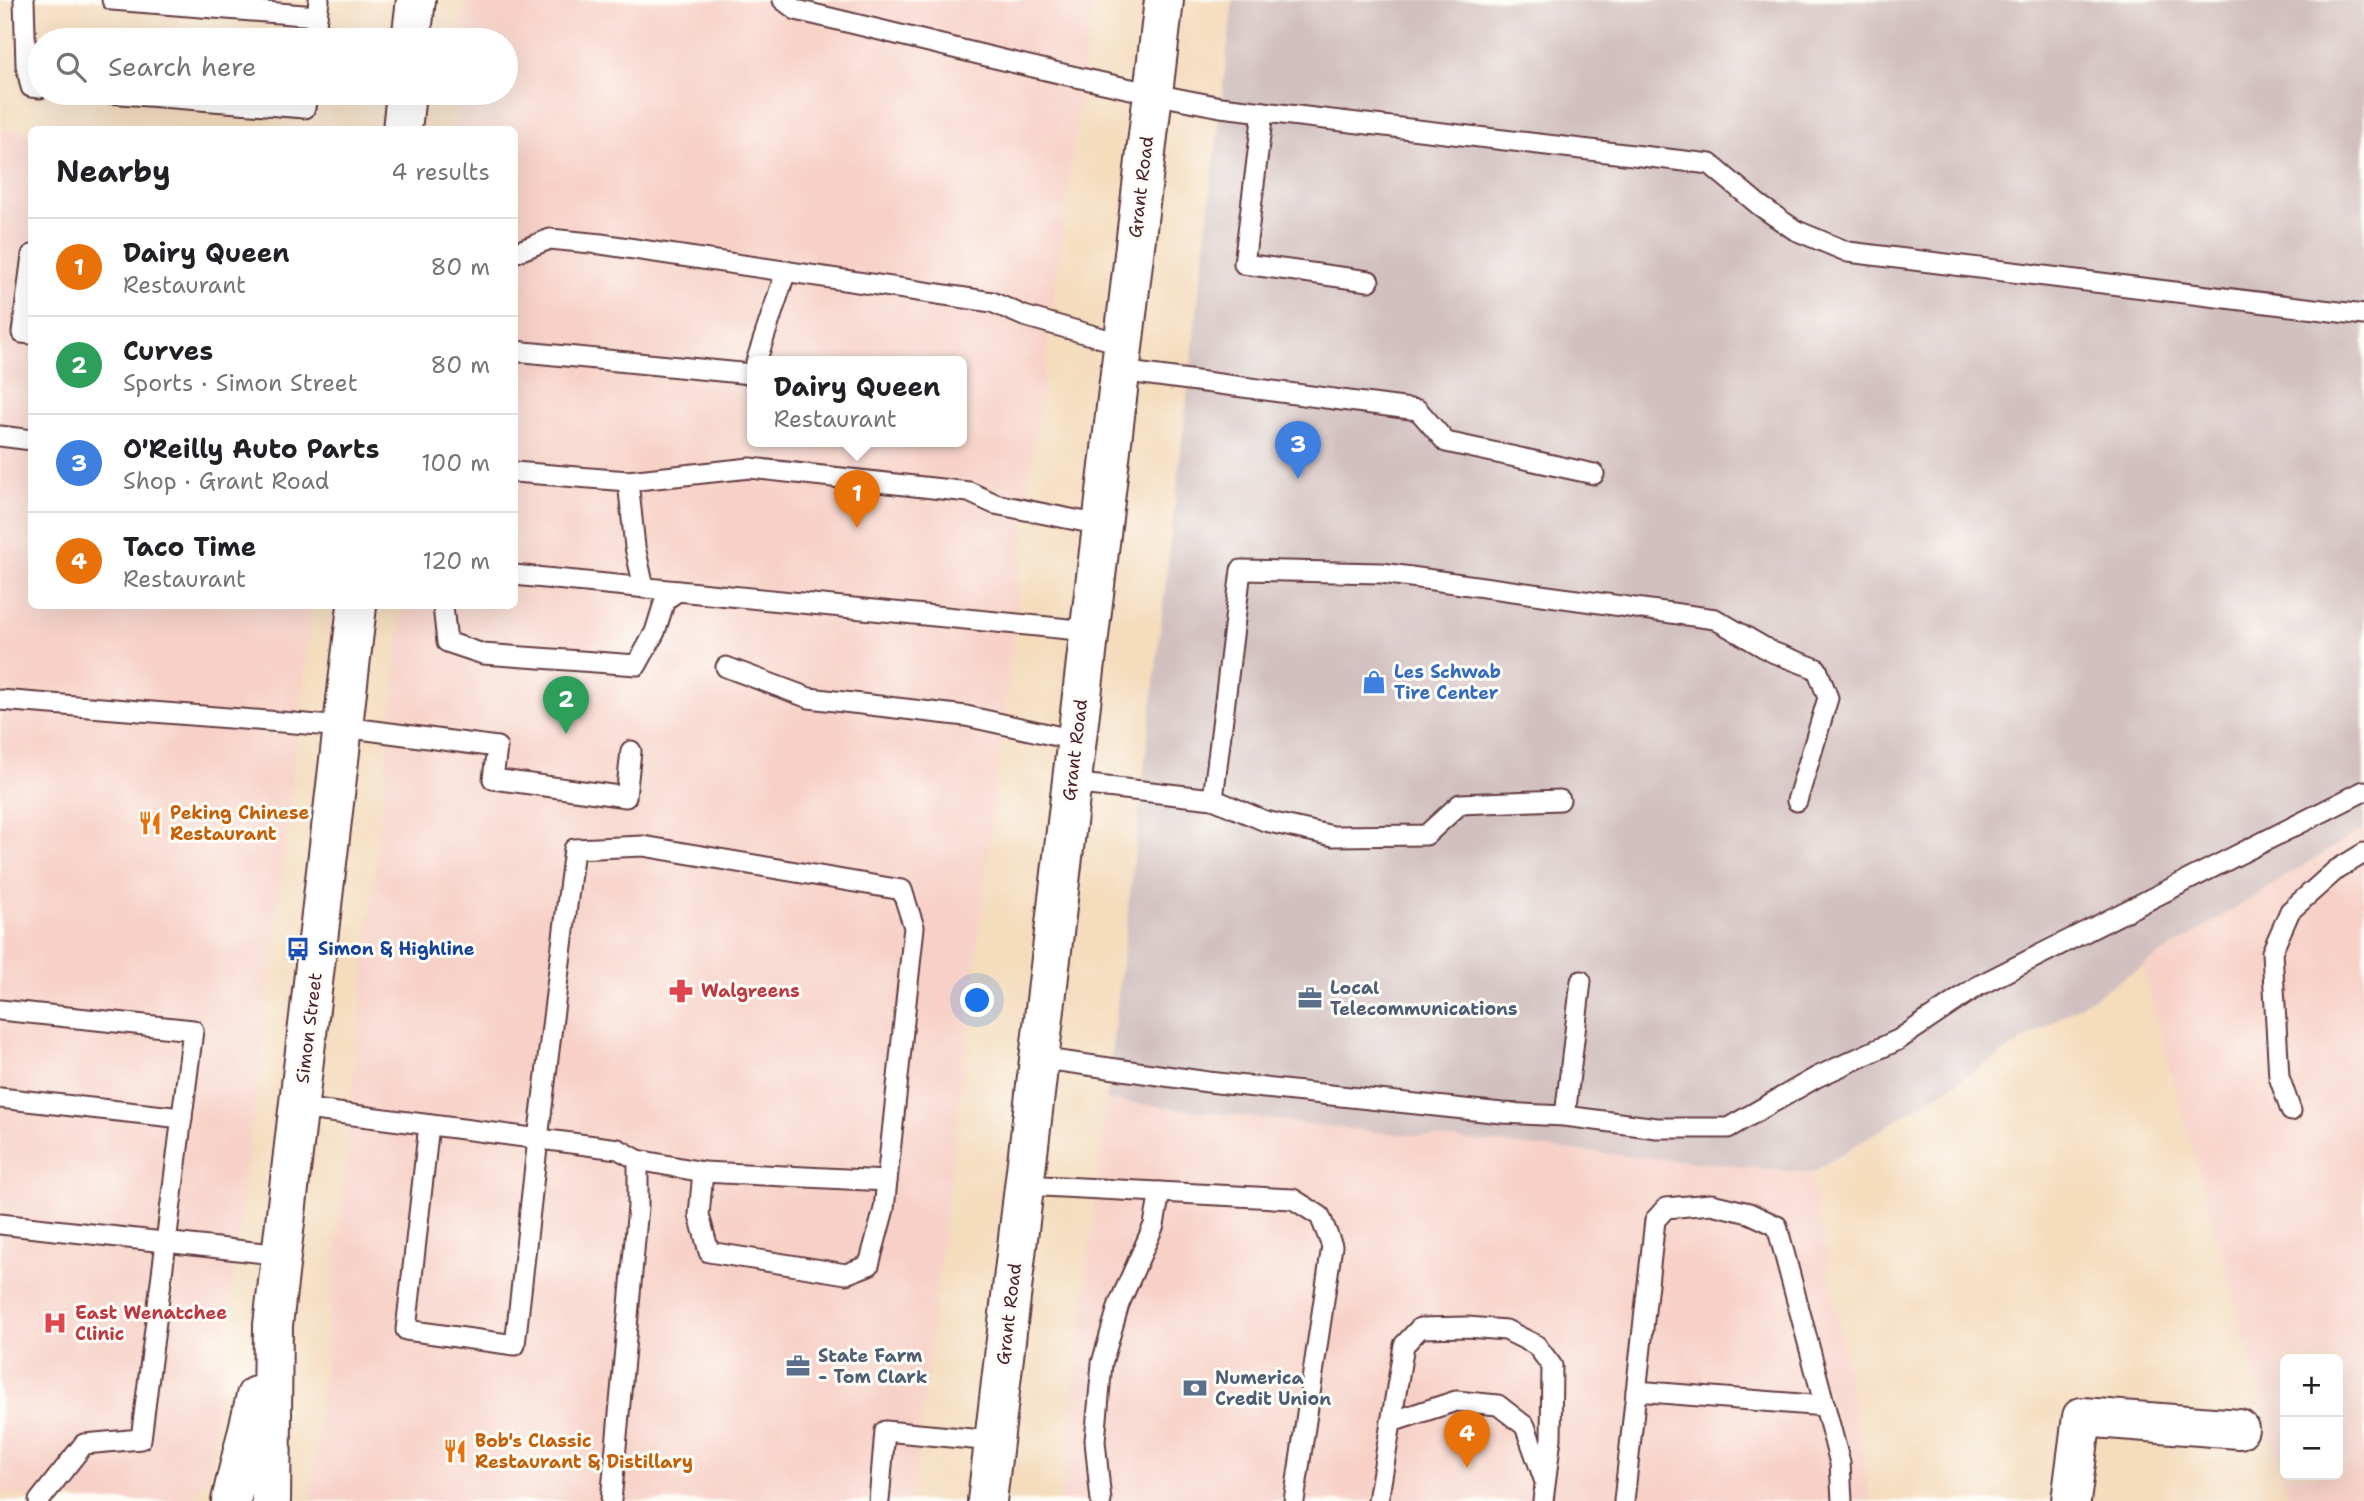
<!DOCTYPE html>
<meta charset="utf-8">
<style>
:root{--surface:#fff;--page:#f6f6f6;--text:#202124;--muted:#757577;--line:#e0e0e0;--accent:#111827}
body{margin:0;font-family:"Shantell Sans",sans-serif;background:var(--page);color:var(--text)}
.controls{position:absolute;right:21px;bottom:21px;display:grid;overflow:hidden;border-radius:10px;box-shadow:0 7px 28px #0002}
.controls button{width:63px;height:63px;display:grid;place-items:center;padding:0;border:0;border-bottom:2px solid var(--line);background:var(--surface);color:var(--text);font:35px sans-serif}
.you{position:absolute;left:978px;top:1001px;width:24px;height:24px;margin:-18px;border:5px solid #fff;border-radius:50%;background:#1a73e8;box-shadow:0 0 0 10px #1a73e833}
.badge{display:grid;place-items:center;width:46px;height:46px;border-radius:50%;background:var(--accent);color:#fff;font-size:23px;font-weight:700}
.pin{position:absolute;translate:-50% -58px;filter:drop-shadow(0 2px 4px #0008)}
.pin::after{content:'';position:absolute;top:37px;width:24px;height:21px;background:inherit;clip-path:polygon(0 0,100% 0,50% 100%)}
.popup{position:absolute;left:747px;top:356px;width:220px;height:91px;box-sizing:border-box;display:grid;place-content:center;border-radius:10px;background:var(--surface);filter:drop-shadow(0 2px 5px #0005);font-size:23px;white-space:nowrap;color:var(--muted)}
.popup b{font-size:26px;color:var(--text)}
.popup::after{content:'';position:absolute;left:50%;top:100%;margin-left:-14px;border:14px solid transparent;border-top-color:var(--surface)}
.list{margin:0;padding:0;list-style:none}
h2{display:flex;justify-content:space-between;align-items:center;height:91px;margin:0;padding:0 28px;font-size:30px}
h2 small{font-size:23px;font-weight:400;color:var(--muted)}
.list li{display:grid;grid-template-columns:46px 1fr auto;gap:21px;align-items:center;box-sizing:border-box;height:98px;padding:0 28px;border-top:2px solid var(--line)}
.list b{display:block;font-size:26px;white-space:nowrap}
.list p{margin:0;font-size:23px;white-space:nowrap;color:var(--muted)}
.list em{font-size:23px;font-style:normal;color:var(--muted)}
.icon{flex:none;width:38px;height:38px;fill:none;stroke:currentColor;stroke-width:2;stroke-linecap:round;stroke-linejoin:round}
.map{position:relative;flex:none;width:2364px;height:1501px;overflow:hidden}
.search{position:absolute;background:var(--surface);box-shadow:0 7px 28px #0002;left:28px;top:28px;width:490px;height:77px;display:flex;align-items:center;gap:18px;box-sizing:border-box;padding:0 24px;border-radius:38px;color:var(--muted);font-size:26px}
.panel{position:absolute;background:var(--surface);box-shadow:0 7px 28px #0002;left:28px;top:126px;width:490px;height:483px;border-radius:10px}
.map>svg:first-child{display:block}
</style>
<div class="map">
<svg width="2364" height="1501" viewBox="0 0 2364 1501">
<rect width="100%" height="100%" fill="#fdfcf7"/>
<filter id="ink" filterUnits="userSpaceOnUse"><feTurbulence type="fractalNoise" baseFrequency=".0143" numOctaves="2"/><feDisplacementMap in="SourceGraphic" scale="14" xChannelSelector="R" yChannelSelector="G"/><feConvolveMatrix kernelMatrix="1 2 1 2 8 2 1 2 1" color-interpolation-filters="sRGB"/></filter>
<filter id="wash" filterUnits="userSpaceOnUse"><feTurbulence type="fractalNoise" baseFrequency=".00686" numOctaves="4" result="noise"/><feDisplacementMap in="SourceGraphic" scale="28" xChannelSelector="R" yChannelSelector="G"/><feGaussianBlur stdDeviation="1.57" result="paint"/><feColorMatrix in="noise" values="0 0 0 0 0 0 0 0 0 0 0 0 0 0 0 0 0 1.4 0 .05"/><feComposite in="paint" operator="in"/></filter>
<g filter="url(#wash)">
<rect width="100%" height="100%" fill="#f4dcbd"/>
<g fill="#f7d1c7" fill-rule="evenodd">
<path d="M 465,0 L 1093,0 L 1030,478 L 1011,661 L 912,1501 L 313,1501 L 311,1493 L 402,606 L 514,606 L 514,130 L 453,129 L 457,93 L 506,93 L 506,40 L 462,40 ZM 752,362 L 962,362 L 962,442 L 752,442 Z"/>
<path d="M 0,129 L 31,133 L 32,606 L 312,606 L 274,945 L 210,1472 L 195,1495 L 182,1501 L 94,1501 L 0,1493 Z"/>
<path d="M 2364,828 L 2364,1501 L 2290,1501 L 2142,967 ZM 2285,1359 L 2338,1359 L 2338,1475 L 2285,1475 Z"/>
<path d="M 1106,1100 L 1367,1131 L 1811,1173 L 1871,1501 L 1061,1501 Z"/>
</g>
<path fill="#d2bfc0" d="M 1233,0 L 2364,0 L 2364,828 L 1811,1173 L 1367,1131 L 1106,1100 Z"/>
</g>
<g filter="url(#ink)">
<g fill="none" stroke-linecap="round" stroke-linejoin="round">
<g stroke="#643b41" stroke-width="23">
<g id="service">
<path d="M 24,0 L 26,65 L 31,87 L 40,88"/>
<path d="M 112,0 L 317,16"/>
<path d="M 783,0 L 796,10 C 938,43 1078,81 1221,107 L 1710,164 L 1759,205 L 1795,230 L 1848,252 L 2364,315"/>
<path d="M 314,40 L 319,0"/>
<path d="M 108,93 L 305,108 L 307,93"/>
<path d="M 1263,112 L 1244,264 L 1369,281"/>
<path d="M 514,253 L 550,239 L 601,244 L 992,302 L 1024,316 L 1123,344"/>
<path d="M 32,255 L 22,333 L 32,334"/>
<path d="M 514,351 L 751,374 L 752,372"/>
<path d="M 756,362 L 786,271"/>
<path d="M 1120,371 L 1418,410 L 1446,442 L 1594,474"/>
<path d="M 0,436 L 32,440"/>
<path d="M 514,472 L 628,481 L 750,468 L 969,492 L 995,504 L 1101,525"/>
<path d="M 628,481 L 635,547 L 644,588"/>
<path d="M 514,575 L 678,591"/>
<path d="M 443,606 L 447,642 L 483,654 L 637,665 L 655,632 L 665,600 L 678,591 L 1089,631"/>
<path d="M 726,667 L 809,698 L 966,716 L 1075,740"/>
<path d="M 0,700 L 344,727 L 497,747 L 493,779 L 626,797 L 631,751"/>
<path d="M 1071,783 L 1213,799 L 1241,570 L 1382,573 L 1715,619 L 1772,652 L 1817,669 L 1828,698 L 1797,801"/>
<path d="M 1213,799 L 1265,821 L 1333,836 L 1426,835 L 1460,804 L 1560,800"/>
<path d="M 0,1010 L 193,1030 L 141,1439 L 84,1444 L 39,1501"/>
<path d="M 1038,1058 L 1208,1082 L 1502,1113 L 1565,1116 L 1581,981"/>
<path d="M 0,1098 L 182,1118"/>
<path d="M 299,1108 L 618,1149 L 638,1160 L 638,1207 L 611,1501"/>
<path d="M 2291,1111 L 2279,1077 L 2272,952 L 2290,911 L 2336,870 L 2364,853"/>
<path d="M 1565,1116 L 1657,1128 L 1728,1128 L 1817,1077 L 1898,1040 L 1978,986 L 2364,791"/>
<path d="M 429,1125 L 406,1330 L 515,1345 L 538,1139 L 574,849 L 643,846 L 902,890 L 914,927 L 884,1209 L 869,1265 L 846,1274 L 709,1252 L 699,1215 L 703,1172 L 638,1160"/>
<path d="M 703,1172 L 887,1181"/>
<path d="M 1023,1185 L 1293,1199 L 1320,1216 L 1332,1246 L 1294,1501"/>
<path d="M 0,1224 L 282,1255"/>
<path d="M 1636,1391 L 1825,1406"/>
<path d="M 1391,1422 L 1456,1401 L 1498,1405 L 1525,1426 L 1544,1479"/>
<path d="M 879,1501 L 885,1431 L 994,1441"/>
<path d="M 1101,1501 L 1095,1441 L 1102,1363 L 1119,1304 L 1154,1225 L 1160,1192"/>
<path d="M 1378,1501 L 1404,1345 L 1420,1328 L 1467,1327 L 1506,1330 L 1536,1345 L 1552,1366 L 1551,1438 L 1543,1501"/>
<path d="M 1624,1501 L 1655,1220 L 1666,1208 L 1711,1204 L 1749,1213 L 1777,1226 L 1840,1463 L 1842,1501"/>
</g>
</g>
<g stroke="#643b41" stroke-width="42">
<path id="minor" d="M 2071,1501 L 2082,1417 L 2239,1429"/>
</g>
<g stroke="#643b41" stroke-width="42">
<g id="tertiary">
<path d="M 411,40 L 416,0"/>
<path d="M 402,130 L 406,93"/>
<path d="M 231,1501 L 256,1396"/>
<path d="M 271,1501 L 273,1325 L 357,606"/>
</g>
</g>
<g stroke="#643b41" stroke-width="42">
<path id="primary" d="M 987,1501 L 1164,0"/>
</g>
<use href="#service" stroke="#fff" stroke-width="19"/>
<use href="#minor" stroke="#fff" stroke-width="38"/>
<use href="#tertiary" stroke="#fff" stroke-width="38"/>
<use href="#primary" stroke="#fff" stroke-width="38"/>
</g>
</g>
<defs>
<g id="shop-bare" transform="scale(1.89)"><path d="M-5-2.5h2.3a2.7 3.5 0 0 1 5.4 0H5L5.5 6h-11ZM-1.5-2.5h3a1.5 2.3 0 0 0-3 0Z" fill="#3f7fe0" stroke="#fdfcf7" stroke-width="2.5" paint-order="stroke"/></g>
<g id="restaurant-bare" transform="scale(1.89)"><path d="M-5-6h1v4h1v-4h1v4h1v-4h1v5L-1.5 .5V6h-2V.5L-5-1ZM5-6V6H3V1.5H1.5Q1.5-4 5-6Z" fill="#e8710a" stroke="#fdfcf7" stroke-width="2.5" paint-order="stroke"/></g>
<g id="bus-bare" transform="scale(1.89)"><path d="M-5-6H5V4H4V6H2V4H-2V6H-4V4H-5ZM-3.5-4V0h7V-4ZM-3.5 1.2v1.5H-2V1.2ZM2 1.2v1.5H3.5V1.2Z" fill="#1a4fb4" stroke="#fdfcf7" stroke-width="2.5" paint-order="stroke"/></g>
<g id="pharmacy-bare" transform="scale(1.89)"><path d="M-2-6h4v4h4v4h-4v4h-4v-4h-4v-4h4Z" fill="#e0444e" stroke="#fdfcf7" stroke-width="2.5" paint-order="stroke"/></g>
<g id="office-bare" transform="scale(1.89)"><path d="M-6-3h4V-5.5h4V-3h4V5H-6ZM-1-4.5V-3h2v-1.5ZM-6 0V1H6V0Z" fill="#5c6f8a" stroke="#fdfcf7" stroke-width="2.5" paint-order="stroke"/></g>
<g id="hospital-bare" transform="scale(1.89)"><path d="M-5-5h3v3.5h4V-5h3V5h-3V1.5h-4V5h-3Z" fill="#e0444e" stroke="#fdfcf7" stroke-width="2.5" paint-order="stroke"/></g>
<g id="bank-bare" transform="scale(1.89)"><path d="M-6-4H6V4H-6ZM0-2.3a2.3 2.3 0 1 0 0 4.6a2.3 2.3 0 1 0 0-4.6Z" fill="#5c6f8a" stroke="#fdfcf7" stroke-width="2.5" paint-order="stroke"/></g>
</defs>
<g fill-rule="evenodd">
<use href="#shop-bare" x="1374" y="682"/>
<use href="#restaurant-bare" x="150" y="823"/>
<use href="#bus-bare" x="298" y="949"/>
<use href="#pharmacy-bare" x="681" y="991"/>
<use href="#office-bare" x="1310" y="998"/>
<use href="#hospital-bare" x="55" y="1323"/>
<use href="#office-bare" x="798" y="1366"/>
<use href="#bank-bare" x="1195" y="1388"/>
<use href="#restaurant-bare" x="455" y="1451"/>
</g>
<g text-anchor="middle" stroke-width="6" stroke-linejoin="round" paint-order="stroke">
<g font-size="18" fill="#4a1f2b" stroke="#fdfcf7">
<text transform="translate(1141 187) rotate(-83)" y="6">Grant Road</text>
<text transform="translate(1075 750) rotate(-83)" y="6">Grant Road</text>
<text transform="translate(309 1028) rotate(-83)" y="6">Simon Street</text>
<text transform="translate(1009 1314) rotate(-83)" y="6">Grant Road</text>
</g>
<g font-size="18" font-weight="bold" fill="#366cbe" stroke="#fdfcf7" text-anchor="start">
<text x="1394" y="678">Les Schwab<tspan x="1394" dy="21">Tire Center</tspan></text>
</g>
<g font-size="18" font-weight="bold" fill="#c56008" stroke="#fdfcf7" text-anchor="start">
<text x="170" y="819">Peking Chinese<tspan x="170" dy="21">Restaurant</tspan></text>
<text x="475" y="1447">Bob's Classic<tspan x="475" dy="21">Restaurant &amp; Distillary</tspan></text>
</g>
<g font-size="18" font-weight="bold" fill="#164399" stroke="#fdfcf7" text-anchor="start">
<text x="318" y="955">Simon &amp; Highline</text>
</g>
<g font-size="18" font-weight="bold" fill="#4e5e75" stroke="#fdfcf7" text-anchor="start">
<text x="1330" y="994">Local<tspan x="1330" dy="21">Telecommunications</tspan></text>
<text x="818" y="1362">State Farm<tspan x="818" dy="21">- Tom Clark</tspan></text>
<text x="1215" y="1384">Numerica<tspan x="1215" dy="21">Credit Union</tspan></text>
</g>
<g font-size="18" font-weight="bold" fill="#be3a42" stroke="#fdfcf7" text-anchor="start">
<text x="701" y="997">Walgreens</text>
<text x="75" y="1319">East Wenatchee<tspan x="75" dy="21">Clinic</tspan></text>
</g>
</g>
</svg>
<div class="controls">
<button>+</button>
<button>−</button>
</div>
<div class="you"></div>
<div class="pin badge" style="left:857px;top:528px;background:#e8710a">1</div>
<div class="popup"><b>Dairy Queen</b>Restaurant</div>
<div class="pin badge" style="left:566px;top:734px;background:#2e9e5b">2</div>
<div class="pin badge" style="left:1298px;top:479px;background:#3f7fe0">3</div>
<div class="pin badge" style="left:1467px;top:1468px;background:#e8710a">4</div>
<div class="search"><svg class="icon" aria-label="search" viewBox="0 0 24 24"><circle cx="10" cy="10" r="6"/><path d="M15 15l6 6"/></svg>Search here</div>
<section class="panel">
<h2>Nearby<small>4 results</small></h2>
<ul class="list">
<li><span class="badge" style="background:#e8710a">1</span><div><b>Dairy Queen</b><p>Restaurant</p></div><em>80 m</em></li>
<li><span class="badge" style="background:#2e9e5b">2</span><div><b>Curves</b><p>Sports · Simon Street</p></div><em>80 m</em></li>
<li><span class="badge" style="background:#3f7fe0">3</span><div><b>O'Reilly Auto Parts</b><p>Shop · Grant Road</p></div><em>100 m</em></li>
<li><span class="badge" style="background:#e8710a">4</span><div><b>Taco Time</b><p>Restaurant</p></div><em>120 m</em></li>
</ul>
</section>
</div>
